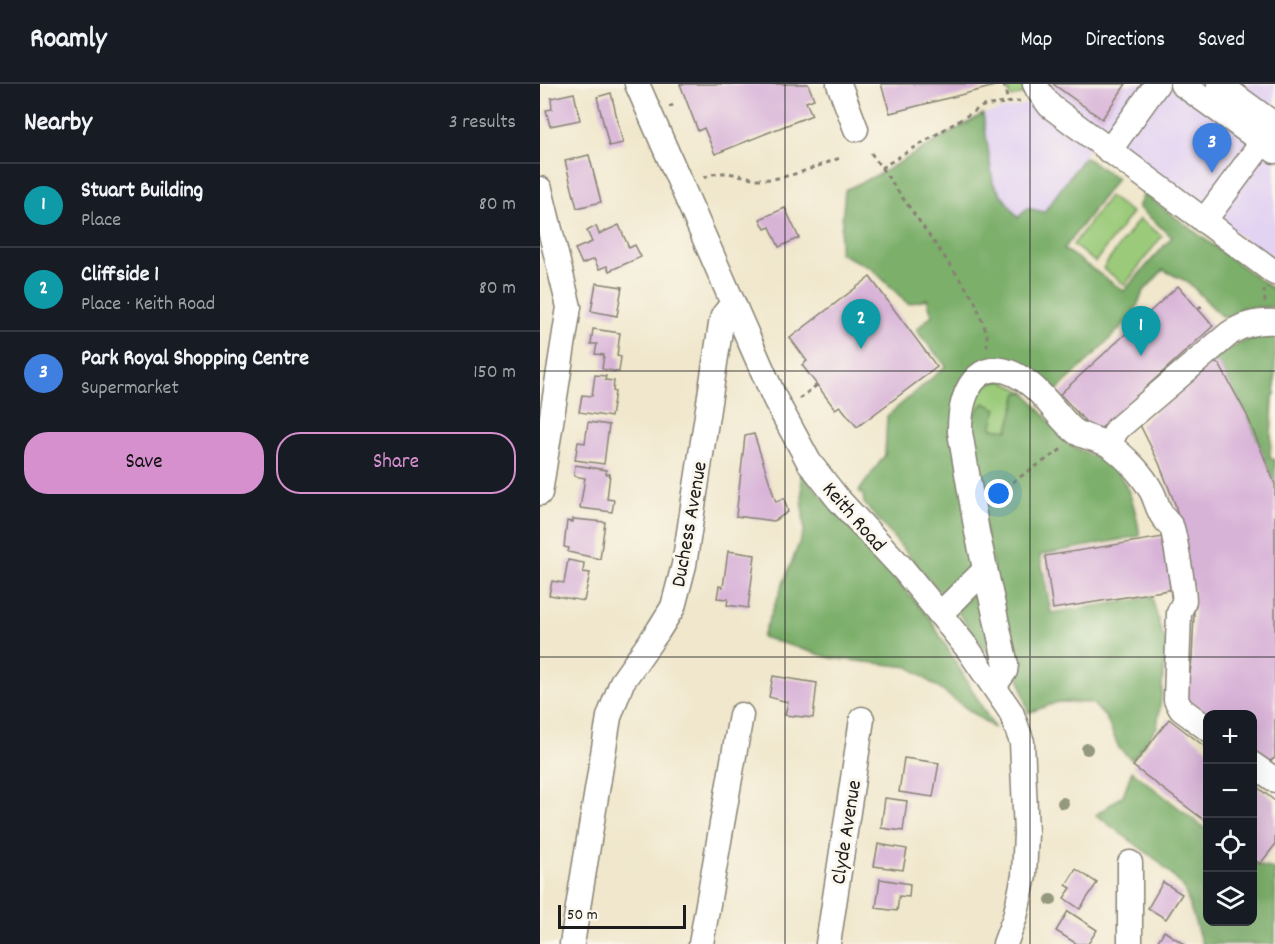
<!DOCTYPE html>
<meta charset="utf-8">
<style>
:root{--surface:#171b24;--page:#20242c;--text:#f1f3f6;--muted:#9ea1a6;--line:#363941;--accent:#d690ce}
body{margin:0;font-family:Dekko,sans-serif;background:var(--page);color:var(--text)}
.controls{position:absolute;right:18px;bottom:18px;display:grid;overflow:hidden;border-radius:12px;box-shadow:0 6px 24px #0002}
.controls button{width:54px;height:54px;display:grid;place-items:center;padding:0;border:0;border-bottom:2px solid var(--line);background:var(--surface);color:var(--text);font:30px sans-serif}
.scale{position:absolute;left:18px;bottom:15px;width:128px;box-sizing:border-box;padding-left:6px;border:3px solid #1c1c1c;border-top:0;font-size:16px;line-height:21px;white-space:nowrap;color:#1c1c1c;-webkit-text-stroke:4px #fbf7ec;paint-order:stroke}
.you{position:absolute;left:459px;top:410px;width:21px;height:21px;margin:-15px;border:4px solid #fff;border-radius:50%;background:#1a73e8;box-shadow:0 0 0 9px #1a73e833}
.badge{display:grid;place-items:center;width:39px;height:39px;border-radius:50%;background:var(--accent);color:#fff;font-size:20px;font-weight:700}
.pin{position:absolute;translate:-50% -50px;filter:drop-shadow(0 2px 3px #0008)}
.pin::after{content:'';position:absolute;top:32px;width:21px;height:18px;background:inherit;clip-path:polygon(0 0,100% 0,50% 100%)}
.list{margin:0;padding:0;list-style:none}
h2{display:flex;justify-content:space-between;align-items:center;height:78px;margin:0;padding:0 24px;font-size:26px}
h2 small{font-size:20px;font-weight:400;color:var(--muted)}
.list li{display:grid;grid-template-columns:39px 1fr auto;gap:18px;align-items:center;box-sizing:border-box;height:84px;padding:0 24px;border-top:2px solid var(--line)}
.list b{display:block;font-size:22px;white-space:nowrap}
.list p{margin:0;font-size:20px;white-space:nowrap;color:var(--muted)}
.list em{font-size:20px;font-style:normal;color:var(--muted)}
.actions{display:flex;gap:12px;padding:18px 24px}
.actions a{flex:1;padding:14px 0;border:2px solid var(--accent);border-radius:24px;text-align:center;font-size:21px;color:var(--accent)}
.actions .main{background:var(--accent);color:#111}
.icon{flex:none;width:33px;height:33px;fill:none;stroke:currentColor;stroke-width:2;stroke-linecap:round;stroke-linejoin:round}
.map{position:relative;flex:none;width:735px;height:860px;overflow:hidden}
header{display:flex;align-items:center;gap:36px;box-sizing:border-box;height:84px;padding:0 30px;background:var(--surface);border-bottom:2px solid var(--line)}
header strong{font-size:28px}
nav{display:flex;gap:33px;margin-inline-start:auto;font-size:21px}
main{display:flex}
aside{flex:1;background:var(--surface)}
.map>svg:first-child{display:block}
</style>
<header>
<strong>Roamly</strong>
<nav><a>Map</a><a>Directions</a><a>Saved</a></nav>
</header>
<main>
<aside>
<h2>Nearby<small>3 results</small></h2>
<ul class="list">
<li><span class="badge" style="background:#0f9aa8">1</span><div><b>Stuart Building</b><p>Place</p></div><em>80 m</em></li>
<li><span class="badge" style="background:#0f9aa8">2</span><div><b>Cliffside 1</b><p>Place · Keith Road</p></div><em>80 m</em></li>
<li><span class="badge" style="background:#3f7fe0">3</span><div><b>Park Royal Shopping Centre</b><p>Supermarket</p></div><em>150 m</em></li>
</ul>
<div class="actions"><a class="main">Save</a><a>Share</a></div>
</aside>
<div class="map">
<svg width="735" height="860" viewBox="0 0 735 860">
<rect width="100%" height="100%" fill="#fbf7ec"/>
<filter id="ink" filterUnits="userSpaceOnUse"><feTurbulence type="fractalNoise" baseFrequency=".0167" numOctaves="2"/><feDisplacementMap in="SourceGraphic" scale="12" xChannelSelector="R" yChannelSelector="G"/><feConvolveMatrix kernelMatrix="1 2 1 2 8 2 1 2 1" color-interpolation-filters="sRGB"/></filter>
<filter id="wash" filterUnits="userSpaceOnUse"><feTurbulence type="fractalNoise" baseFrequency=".008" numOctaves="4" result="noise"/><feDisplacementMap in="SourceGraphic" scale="24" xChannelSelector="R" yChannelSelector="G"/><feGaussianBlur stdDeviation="1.35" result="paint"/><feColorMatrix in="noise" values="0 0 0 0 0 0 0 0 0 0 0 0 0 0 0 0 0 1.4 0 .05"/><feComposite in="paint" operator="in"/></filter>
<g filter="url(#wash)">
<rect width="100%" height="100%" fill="#f0e7cc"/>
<path fill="#e3d3f2" d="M 482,0 L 735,0 L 735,179 L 560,45 L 544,73 L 504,128 L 479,134 L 453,99 L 443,30 L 484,21 L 488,17 Z"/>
<g fill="#9bcb7a" stroke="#5c744b" stroke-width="1.5">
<path d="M 466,0 L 482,0 L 486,10 L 470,13 Z"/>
<path d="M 569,112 L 592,129 L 555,178 L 533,161 Z"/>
<path d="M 599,135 L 622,152 L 585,201 L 563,184 Z"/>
<path d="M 462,297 L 485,308 L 478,309 L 468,346 L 451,345 L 429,363 C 429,345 429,309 448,300 C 452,298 458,298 462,297 Z"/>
</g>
<g fill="#7caf6a" stroke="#4c6643" stroke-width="1.5">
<path d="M 443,30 L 453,99 L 478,134 L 487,124 L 504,128 L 544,73 L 577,94 L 524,165 L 584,207 L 632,153 L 598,123 L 604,110 L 735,207 L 735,223 L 702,224 L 686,233 L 680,231 L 648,198 L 623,186 L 603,208 L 593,231 L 552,273 L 514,309 L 500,295 L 422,297 L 436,484 L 405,514 L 324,419 L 323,411 L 319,407 L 345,371 L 347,332 L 406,282 L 376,246 L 392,231 L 387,215 L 368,220 L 331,184 L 299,169 L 305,106 L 343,88 Z"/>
<path d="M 725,251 L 735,251 L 735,310 L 733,313 L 730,374 L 735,376 L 735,400 L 707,331 L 679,280 L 671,278 C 688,265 704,255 725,251 Z"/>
<path d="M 485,308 C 499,324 512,343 528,358 C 537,367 553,371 565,378 C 589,393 596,426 600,452 L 500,471 L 511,529 L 612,513 L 621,547 L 626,558 L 621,616 L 617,643 L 592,676 L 579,664 L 566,634 L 552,619 L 518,618 L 488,629 L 455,494 L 429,363 L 435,329 L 444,319 L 457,325 L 451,344 L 468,346 L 478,309 Z"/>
<path d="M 261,389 L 389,533 L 455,645 L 369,583 L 291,574 L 222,553 L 264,447 Z"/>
<path d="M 441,499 L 450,566 L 449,571 L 417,527 Z"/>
<path d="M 592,687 L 667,746 L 668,838 L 712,838 L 713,778 L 721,782 L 735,785 L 735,860 L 662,860 L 644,804 L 618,777 L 556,731 L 583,711 Z"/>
</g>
<g id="blocks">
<g fill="#d8b3d8">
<path d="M 140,0 L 268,0 L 274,15 L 266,18 L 272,31 L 175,70 L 164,44 L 158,47 Z"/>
<path d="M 341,0 L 459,0 L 459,1 L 350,29 Z"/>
<path d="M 513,0 L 586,0 L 562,35 Z"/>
<path d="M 34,9 L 40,36 L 10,42 L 6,26 L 12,25 L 11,14 Z"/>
<path d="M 71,9 L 83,59 L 69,62 L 57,13 Z"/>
<path d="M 49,71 L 61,118 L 37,124 L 25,77 Z"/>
<path d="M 245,124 L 259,154 L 239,163 L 230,143 L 225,145 L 220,135 Z"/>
<path d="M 79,141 L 89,164 L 95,161 L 101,173 L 69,187 L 67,182 L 59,185 L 54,175 L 42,180 L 35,165 L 52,158 L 47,147 L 56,142 L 59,150 Z"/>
<path d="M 330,193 L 397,283 L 317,343 L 300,322 L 295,325 L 262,281 L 267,277 L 250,254 Z"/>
<path d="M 56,199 L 82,203 L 77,232 L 51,227 Z"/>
<path d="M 638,202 L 673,242 L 556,349 L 520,310 Z"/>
<path d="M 53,245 L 80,249 L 77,272 L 81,273 L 79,288 L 62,285 L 64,271 L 55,270 L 57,260 L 51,260 Z"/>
<path d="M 671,278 L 679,280 L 707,331 L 735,400 L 735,674 L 727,679 L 712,668 L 712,630 L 668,630 L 646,616 L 652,575 L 654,531 L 653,502 L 513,525 L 505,472 L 642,450 L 635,420 L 619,379 L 600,341 Z"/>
<path d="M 55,291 L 66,292 L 65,296 L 74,297 L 73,307 L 75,308 L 71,333 L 39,328 L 42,311 L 52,312 Z"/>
<path d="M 48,338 L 69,341 L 64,380 L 35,376 L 38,358 L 45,359 Z"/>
<path d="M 214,350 L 236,418 L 244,414 L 248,428 L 234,437 L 196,432 L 205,352 Z"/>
<path d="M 35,381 L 66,386 L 66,390 L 70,390 L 67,415 L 74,416 L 72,428 L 40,424 L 45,394 L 34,392 Z"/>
<path d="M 33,435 L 65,438 L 60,475 L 28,468 L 29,464 L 24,463 L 27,437 L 33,438 Z"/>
<path d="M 188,467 L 215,471 L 208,524 L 187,521 L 188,515 L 177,514 L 179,502 L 183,503 Z"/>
<path d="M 28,476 L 44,479 L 43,488 L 50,489 L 44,517 L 9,511 L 12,497 L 24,499 Z"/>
<path d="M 233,592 L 277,599 L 273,634 L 245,631 L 248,618 L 229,613 Z"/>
<path d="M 629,635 L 668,665 L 668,739 L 593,682 Z"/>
<path d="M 364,674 L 399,679 L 393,713 L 359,708 Z"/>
<path d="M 712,699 L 735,717 L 735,761 L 720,780 L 712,774 Z"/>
<path d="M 345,714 L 367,717 L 363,747 L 341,744 Z"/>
<path d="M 338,760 L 367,765 L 363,786 L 334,782 Z"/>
<path d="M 536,785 L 557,799 L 540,825 L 524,814 L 531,804 L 526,801 Z"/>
<path d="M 340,795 L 370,800 L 369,813 L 359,812 L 357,827 L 336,824 Z"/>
<path d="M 623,798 L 642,810 L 626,835 L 608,824 Z"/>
<path d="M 528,827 L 557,846 L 548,860 L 537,860 L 516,847 Z"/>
<path d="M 624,847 L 644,860 L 616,860 Z"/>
</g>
</g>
</g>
<g filter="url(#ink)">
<use href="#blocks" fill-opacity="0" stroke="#868274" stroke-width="1.5"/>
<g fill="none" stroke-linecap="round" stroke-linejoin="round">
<g stroke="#868274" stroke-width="27">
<g id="minor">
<path d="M 97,0 L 235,315 L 269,378 L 298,415 L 363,485 L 400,530 L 428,565 L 471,628 L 482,658 L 486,749 L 484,792 L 475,833 L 465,860"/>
<path d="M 299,0 L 316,45"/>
<path d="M 495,0 L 498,6 L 510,22 L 735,189"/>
<path d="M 642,0 L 735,67"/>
<path d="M 679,0 L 735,41"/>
<path d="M 569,67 L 617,0"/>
<path d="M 0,105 L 29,223 L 0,409"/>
<path d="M 664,137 L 722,59"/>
<path d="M 569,361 L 577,345 L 690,249 C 704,240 718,237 735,238"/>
<path d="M 400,530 L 445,486"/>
<path d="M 454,602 L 465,587 L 466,581 L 437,448 L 420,348 C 419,301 444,263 491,301 C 506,313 517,331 531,344 C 541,354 557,354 569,361 C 585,372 603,391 612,408 C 616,416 618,426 623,433 C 626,437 630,440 632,444 C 634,448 645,512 644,516 C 644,520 640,525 639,529 L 636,616 L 641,625 L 668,645"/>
<path d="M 712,680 L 735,696"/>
<path d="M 590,779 L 590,860"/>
<path d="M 32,860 L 69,633 L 82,598 L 118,547 L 133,523 L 144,481 L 181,240 L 183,232 L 193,219"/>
<path d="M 161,860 L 201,631"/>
<path d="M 288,860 L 322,635"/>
</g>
</g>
<g stroke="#868274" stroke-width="3" stroke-dasharray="4.5 4.5" stroke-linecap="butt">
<path d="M 464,0 L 468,19"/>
<path d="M 129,23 L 135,20"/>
<path d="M 331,69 L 434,215 L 447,250 L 447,267"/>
<path d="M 341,84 L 443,22 L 480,17"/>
<path d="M 164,94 C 181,83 201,93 219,95 C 244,97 277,82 300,74"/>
<path d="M 724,205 L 725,219"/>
<path d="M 658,225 L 663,221"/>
<path d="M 259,315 L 277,301"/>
<path d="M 450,413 L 525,363"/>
</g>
<use href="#minor" stroke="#fff" stroke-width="24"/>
</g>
<g fill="#94997d">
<circle cx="547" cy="665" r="6"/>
<circle cx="523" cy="719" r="6"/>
<circle cx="511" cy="816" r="6"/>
</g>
</g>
<path fill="none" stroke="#1c1c1c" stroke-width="1.5" stroke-opacity="0.55" d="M 245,0 L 245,860M 490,0 L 490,860M 0,287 L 735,287M 0,573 L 735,573"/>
<g text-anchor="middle" stroke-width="6" stroke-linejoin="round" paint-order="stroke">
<g font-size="21" fill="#1c1c1c" stroke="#fbf7ec">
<text transform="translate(315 432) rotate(49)" y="7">Keith Road</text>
<text transform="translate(148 440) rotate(-80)" y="7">Duchess Avenue</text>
<text transform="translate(305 748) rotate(-81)" y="7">Clyde Avenue</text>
</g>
</g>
</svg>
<div class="controls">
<button>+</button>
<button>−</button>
<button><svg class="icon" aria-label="locate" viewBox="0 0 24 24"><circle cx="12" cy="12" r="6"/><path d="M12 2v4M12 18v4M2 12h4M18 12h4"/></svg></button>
<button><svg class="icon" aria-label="layers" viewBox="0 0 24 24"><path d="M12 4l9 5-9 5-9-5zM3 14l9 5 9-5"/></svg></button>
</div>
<div class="scale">50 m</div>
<div class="you"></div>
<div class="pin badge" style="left:601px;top:272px;background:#0f9aa8">1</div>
<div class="pin badge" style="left:321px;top:265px;background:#0f9aa8">2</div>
<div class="pin badge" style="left:672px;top:89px;background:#3f7fe0">3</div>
</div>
</main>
